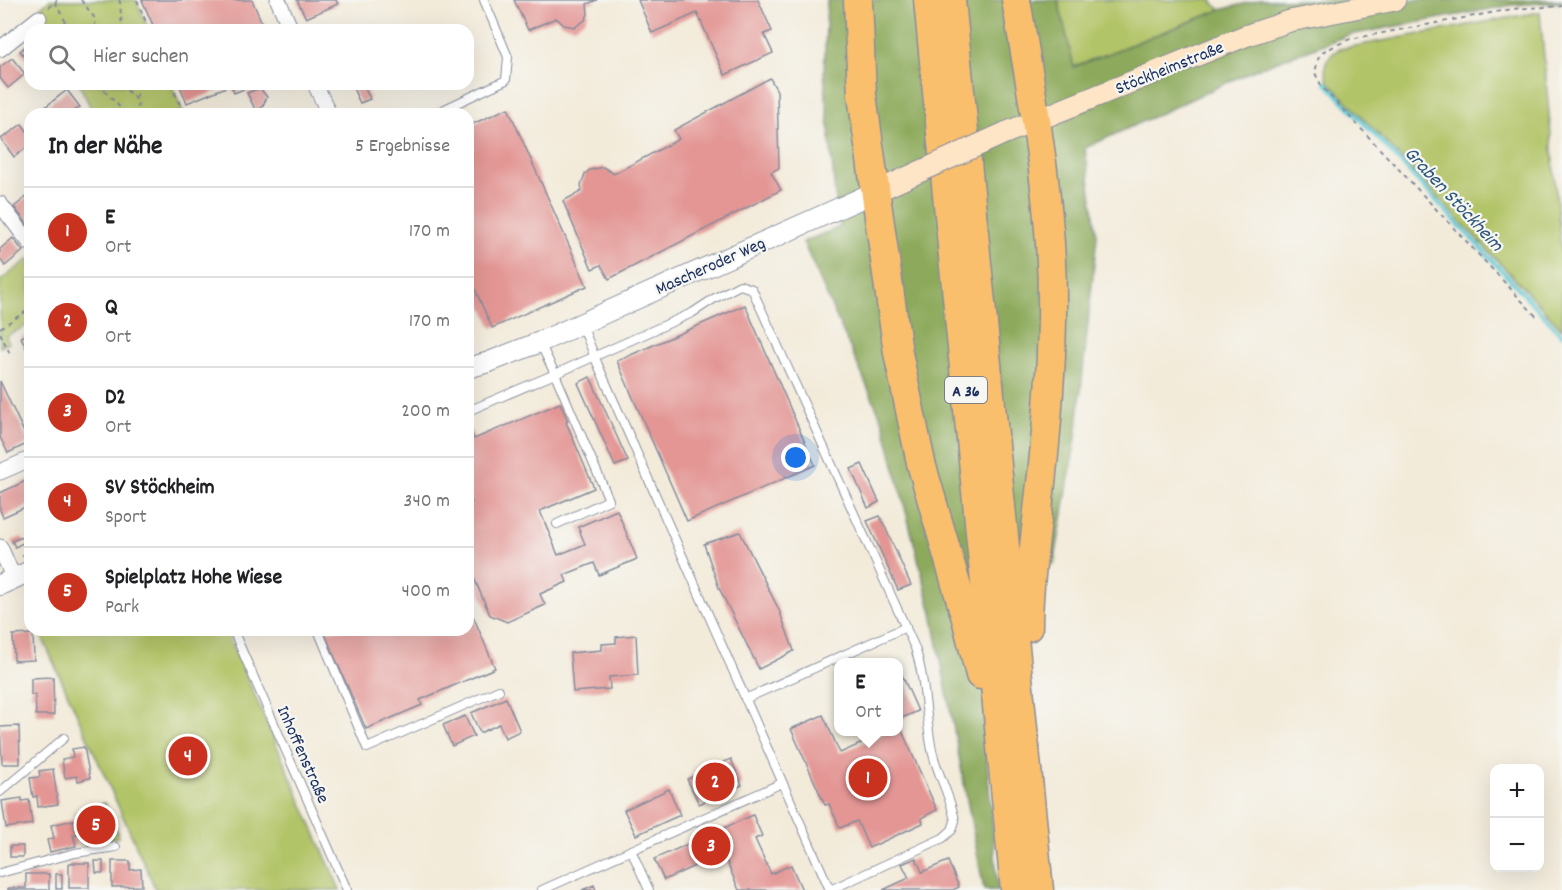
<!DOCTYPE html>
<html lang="de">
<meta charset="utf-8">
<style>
:root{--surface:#fff;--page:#f2f2f2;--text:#202124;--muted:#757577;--line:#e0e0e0;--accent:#c8321e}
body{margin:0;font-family:Dekko,sans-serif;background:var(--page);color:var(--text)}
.controls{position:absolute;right:18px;bottom:18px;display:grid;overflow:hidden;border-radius:12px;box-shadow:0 6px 24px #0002}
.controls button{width:54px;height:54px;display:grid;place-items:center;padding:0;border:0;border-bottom:2px solid var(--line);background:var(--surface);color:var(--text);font:30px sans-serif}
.you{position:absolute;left:796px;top:458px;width:21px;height:21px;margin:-15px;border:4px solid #fff;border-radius:50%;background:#1a73e8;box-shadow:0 0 0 9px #1a73e833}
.badge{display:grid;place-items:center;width:39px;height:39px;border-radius:50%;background:var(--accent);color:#fff;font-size:20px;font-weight:700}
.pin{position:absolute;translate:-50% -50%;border:3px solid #fff;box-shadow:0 2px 6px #0006}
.popup{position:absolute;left:834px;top:658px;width:69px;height:78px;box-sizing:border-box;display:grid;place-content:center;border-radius:12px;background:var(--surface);filter:drop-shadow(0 2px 4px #0005);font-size:20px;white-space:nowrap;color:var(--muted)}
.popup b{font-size:22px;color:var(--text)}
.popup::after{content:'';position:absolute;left:50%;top:100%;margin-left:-12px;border:12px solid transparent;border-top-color:var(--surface)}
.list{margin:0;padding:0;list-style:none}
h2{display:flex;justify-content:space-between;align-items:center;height:78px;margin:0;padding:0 24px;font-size:26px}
h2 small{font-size:20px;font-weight:400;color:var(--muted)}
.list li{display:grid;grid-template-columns:39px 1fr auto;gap:18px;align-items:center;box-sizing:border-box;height:90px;padding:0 24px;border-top:2px solid var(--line)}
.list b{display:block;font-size:22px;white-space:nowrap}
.list p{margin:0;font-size:20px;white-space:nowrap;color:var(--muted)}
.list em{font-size:20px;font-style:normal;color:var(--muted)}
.icon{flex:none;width:33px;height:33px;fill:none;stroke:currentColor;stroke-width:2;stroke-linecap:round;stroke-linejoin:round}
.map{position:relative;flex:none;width:1562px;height:890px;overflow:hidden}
.search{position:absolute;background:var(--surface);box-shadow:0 6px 24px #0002;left:24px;top:24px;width:450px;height:66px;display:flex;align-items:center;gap:15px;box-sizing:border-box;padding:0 21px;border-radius:18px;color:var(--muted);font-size:22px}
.panel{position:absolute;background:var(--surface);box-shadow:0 6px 24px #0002;left:24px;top:108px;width:450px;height:528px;border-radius:18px}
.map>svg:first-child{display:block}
</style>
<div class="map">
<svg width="1562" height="890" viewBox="0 0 1562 890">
<rect width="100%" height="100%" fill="#f6f6f2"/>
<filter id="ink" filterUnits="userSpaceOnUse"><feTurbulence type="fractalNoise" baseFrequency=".0167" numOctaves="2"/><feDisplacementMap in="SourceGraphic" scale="12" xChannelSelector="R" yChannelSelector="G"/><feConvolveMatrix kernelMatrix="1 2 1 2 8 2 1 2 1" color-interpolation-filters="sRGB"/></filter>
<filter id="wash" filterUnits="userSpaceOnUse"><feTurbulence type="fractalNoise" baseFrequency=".008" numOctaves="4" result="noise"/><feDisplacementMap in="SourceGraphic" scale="24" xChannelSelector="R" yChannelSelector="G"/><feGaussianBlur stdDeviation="1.35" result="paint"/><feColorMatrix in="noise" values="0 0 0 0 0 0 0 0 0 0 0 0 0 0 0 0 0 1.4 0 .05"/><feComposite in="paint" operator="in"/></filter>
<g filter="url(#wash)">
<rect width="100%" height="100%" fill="#f3ebda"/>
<g fill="#b2c467" stroke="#667a62" stroke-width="1.5">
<path d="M 49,0 L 136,0 L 149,30 L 51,30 L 40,8 Z"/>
<path d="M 1058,0 L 1211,0 L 1220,10 L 1073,67 Z"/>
<path d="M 1540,12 L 1562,260 L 1562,329 L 1328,81 C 1322,65 1325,58 1339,49 Z"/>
<path d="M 79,84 L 171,84 L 184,114 L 94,114 Z"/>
<path d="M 30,258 L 30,324 L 6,336 L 9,343 L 0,347 L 0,281 Z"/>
<path d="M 39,630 L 226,630 L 340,890 L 156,890 Z"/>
<path d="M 105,803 L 119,837 L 90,844 L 82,842 L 76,813 Z"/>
</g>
<path fill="#8daa5c" stroke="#546c5d" stroke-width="1.5" d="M 827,0 L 1058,0 L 1074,67 L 1220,10 L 1259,0 L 1562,0 L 1562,2 L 1512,5 L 1349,35 L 1261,67 L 1085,148 L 1097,236 L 1076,438 L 1054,565 L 1023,554 L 985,682 L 986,750 L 998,890 L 984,890 L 932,613 L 883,422 L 803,242 L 840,227 L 835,195 L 824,73 Z"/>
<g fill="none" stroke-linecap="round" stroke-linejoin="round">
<path stroke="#5dc9d6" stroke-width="4" d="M 1325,82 L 1562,335"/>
</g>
<g id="blocks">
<g fill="#e39694">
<path d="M 142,0 L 252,0 L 265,30 L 155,30 Z"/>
<path d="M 297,0 L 336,0 L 338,4 L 306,18 Z"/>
<path d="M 514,0 L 597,0 L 587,4 L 588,14 L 585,20 L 575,27 L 564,25 L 556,18 L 528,30 Z"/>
<path d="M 638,0 L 758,0 L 772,31 L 764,34 L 773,53 L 725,75 L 697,13 L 652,33 Z"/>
<path d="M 30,42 L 30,62 L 20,51 Z"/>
<path d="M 12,58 L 25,74 L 8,88 L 0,78 L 0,67 Z"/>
<path d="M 770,78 L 777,91 L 779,168 L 771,172 L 781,190 L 609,279 L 601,265 L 592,269 L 563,201 L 582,191 L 581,185 L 585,174 L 590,170 L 603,167 L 614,174 L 679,139 L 674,130 Z"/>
<path d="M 179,84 L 248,84 L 249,87 L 234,93 L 231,85 L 187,103 Z"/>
<path d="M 351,84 L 363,84 L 370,99 L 360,103 Z"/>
<path d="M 260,88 L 267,97 L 261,109 L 255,109 L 247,93 Z"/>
<path d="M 67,90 L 80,107 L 70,114 L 48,114 L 44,108 Z"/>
<path d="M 508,108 L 587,286 L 492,328 L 468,273 L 468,126 Z"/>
<path d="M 22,124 L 30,135 L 30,145 L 14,157 L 1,139 Z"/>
<path d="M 30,194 L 30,223 L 28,225 L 14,207 Z"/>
<path d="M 13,238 L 23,251 L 5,266 L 0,259 L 0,249 Z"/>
<path d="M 745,305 L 815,465 L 687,521 L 617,361 Z"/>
<path d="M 30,334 L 30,357 L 21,337 Z"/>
<path d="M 590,377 L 628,461 L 615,466 L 578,383 Z"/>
<path d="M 0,381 L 29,443 L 8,453 L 0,437 Z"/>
<path d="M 560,403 L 568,421 L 566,422 L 594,488 L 540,511 L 558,555 L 585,544 L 578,527 L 617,510 L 637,559 L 599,575 L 594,563 L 564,575 L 567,582 L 540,594 L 545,605 L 507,622 L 490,615 L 468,564 L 468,503 L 472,502 L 468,492 L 468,430 L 470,429 L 474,439 Z"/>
<path d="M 862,464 L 879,502 L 868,508 L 851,469 Z"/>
<path d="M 30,479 L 30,505 L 3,517 L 0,510 L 0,493 Z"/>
<path d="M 880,516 L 911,585 L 898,590 L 867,521 Z"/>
<path d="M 740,532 L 779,610 L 794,651 L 759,669 L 719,588 L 704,544 Z"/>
<path d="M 22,537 L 25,542 L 15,547 L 12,541 Z"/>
<path d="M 468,604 L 495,668 L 420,700 L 422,705 L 366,729 L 323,630 L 468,630 Z"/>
<path d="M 33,634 L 34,660 L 14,661 L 13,635 Z"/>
<path d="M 636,635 L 638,675 L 609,677 L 610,689 L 573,692 L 570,653 L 602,650 L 602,644 L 616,643 L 616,637 Z"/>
<path d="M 898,666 L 918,711 L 902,718 L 898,709 Z"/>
<path d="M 53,677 L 54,715 L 36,715 L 35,695 L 31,695 L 31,678 Z"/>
<path d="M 506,698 L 520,731 L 505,738 L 499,724 L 480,733 L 471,713 Z"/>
<path d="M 823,715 L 840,753 L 883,734 L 882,732 L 898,732 L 898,722 L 937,810 L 921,818 L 923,823 L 869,848 L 857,821 L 840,828 L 829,804 L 825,805 L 791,729 Z"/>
<path d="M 465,716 L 474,736 L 452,746 L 443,725 Z"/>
<path d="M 19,726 L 20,764 L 2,764 L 0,727 Z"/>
<path d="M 84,747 L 90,778 L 78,781 L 77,776 L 65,778 L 62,759 L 73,757 L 72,749 Z"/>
<path d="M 731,759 L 742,785 L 699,804 L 687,779 Z"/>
<path d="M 53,769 L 58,804 L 38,807 L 37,796 L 33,797 L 30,778 L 40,777 L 39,771 Z"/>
<path d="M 669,789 L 680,815 L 636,835 L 624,810 Z"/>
<path d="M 22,798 L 22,801 L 29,800 L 32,824 L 6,828 L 2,801 Z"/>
<path d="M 753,815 L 762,836 L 755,839 L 771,874 L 791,865 L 802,890 L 739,890 L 723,853 L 664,880 L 654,859 Z"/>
<path d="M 74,820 L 78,834 L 73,835 L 76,846 L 50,852 L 47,840 L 54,838 L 51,825 Z"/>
<rect x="10" y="846" width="13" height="11"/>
<path d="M 916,858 L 922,872 L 948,861 L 959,887 L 953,890 L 883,890 L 909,878 L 902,864 Z"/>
<path d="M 95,861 L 103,861 L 103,873 L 96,873 Z"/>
<path d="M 112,861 L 130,861 L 130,870 L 141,869 L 142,886 L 112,887 Z"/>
<rect x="69" y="863" width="20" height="25"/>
<path d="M 26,874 L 49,874 L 49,890 L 8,890 L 8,888 L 26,888 Z"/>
<rect x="56" y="874" width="6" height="15"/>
<path d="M 594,885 L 596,890 L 582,890 Z"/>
</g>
</g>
</g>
<g filter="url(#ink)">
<use href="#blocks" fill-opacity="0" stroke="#878d9c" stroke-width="1.5"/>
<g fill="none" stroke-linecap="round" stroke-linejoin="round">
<g stroke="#878d9c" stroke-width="10">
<g id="service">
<path d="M 434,114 L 506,80 L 508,57 L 484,0"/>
<path d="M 540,343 L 555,374 L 692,313 L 715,298 L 740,285 L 752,289 L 915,648 C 926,681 925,716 932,750 C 937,774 951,797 955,821 L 952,830 L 943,838 L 830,890 L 598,365 L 582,325"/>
<path d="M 468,411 L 555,374 L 609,500 L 557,524"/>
<path d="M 233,630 L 347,890"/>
<path d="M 318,630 L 367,748 L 499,690"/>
<path d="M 745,699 L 906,627"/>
<path d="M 0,792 L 64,738"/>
<path d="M 631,850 L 649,890"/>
<path d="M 0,873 L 75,853 L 116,847"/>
<path d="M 542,890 L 782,783"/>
</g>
</g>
<g stroke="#878d9c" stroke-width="17">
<g id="minor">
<path d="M 278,0 L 291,30"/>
<path d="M 0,49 L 39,18"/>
<path d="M 315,84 L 329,114"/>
<path d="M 0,204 L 30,243"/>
<path d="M 0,472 L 30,459"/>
<path d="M 0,547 L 14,579"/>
</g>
</g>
<g stroke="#878d9c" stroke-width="22">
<g id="tertiary">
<path d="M 468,368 L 489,362 L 540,342 L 875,192"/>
<path d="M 0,585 L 30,571"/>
</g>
</g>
<g stroke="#878d9c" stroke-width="23">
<g id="secondary">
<path d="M 1005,133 L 1245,36 L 1290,21 L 1395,0"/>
<path d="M 875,192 L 908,177"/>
</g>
</g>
<g stroke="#878d9c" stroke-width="31">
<g id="motorway">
<path d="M 858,0 L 862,95 L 898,353 L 921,463 L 967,622 L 980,675"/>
<path d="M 928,0 L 1015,890"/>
<path d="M 951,0 L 1039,890"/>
<path d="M 1016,0 C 1034,105 1054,212 1052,320 C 1051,380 1046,441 1039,501 C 1035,543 1028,585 1028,627"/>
</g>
</g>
<g stroke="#878d9c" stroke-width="2" stroke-dasharray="4.5 4.5" stroke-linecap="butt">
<path d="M 81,0 L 94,17 L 96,30"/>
<path d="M 119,0 L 120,2 L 122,30"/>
<path d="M 137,0 L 149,30"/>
<path d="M 55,2 L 70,30"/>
<path d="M 49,8 L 57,0"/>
<path d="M 98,84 L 126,114"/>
<path d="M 120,84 L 138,101 L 137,114"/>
<path d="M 137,84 L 137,99"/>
<path d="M 171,84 L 184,114"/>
<path d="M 1536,316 L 1322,87 L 1315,73 L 1318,59 L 1324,51 L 1350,39 L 1512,9 L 1562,6"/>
<path d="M 0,328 L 30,309"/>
<path d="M 0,333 L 11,356"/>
<path d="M 22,556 L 30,551"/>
</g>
<use href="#service" stroke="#fff" stroke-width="8"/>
<use href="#minor" stroke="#fff" stroke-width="15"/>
<use href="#tertiary" stroke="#fff" stroke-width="20"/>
<use href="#secondary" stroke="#fde5c5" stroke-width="21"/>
<use href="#motorway" stroke="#f9bf6d" stroke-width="28"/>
<g stroke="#878d9c" stroke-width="23" stroke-linecap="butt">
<path id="secondary-bridge" d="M 908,177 L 1005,133"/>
</g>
<use href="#secondary-bridge" stroke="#fde5c5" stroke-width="21"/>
</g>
</g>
<g text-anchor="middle" stroke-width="4.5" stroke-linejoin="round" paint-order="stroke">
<rect fill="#f6f6f2" stroke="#5d6b8a" stroke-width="1.5" x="945" y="377" width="42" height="26" rx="4.5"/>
<g font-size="16" font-weight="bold" fill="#1b2f5e">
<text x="966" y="396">A 36</text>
</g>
<g font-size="18" fill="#1b2f5e" stroke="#f6f6f2">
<text transform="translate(1169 67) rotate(-22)" y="6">Stöckheimstraße</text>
<text transform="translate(710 265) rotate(-24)" y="6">Mascheroder Weg</text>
<text transform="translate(304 754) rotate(66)" y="6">Inhoffenstraße</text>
</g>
<g font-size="20" font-style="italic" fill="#2c567c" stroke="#f6f6f2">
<text transform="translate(1455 198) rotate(47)" y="7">Graben Stöckheim</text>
</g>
</g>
</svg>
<div class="controls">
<button>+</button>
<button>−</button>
</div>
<div class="you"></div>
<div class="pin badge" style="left:868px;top:778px">1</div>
<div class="popup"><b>E</b>Ort</div>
<div class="pin badge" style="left:715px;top:782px">2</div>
<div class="pin badge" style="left:711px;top:846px">3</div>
<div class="pin badge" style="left:188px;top:756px">4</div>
<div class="pin badge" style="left:96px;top:825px">5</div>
<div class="search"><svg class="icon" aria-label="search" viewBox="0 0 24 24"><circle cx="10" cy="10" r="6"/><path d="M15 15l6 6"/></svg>Hier suchen</div>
<section class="panel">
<h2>In der Nähe<small>5 Ergebnisse</small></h2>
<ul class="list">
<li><span class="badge">1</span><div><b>E</b><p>Ort</p></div><em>170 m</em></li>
<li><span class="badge">2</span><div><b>Q</b><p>Ort</p></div><em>170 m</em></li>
<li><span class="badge">3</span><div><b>D2</b><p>Ort</p></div><em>200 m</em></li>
<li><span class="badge">4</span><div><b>SV Stöckheim</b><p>Sport</p></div><em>340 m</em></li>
<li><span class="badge">5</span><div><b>Spielplatz Hohe Wiese</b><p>Park</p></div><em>400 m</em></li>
</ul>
</section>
</div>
